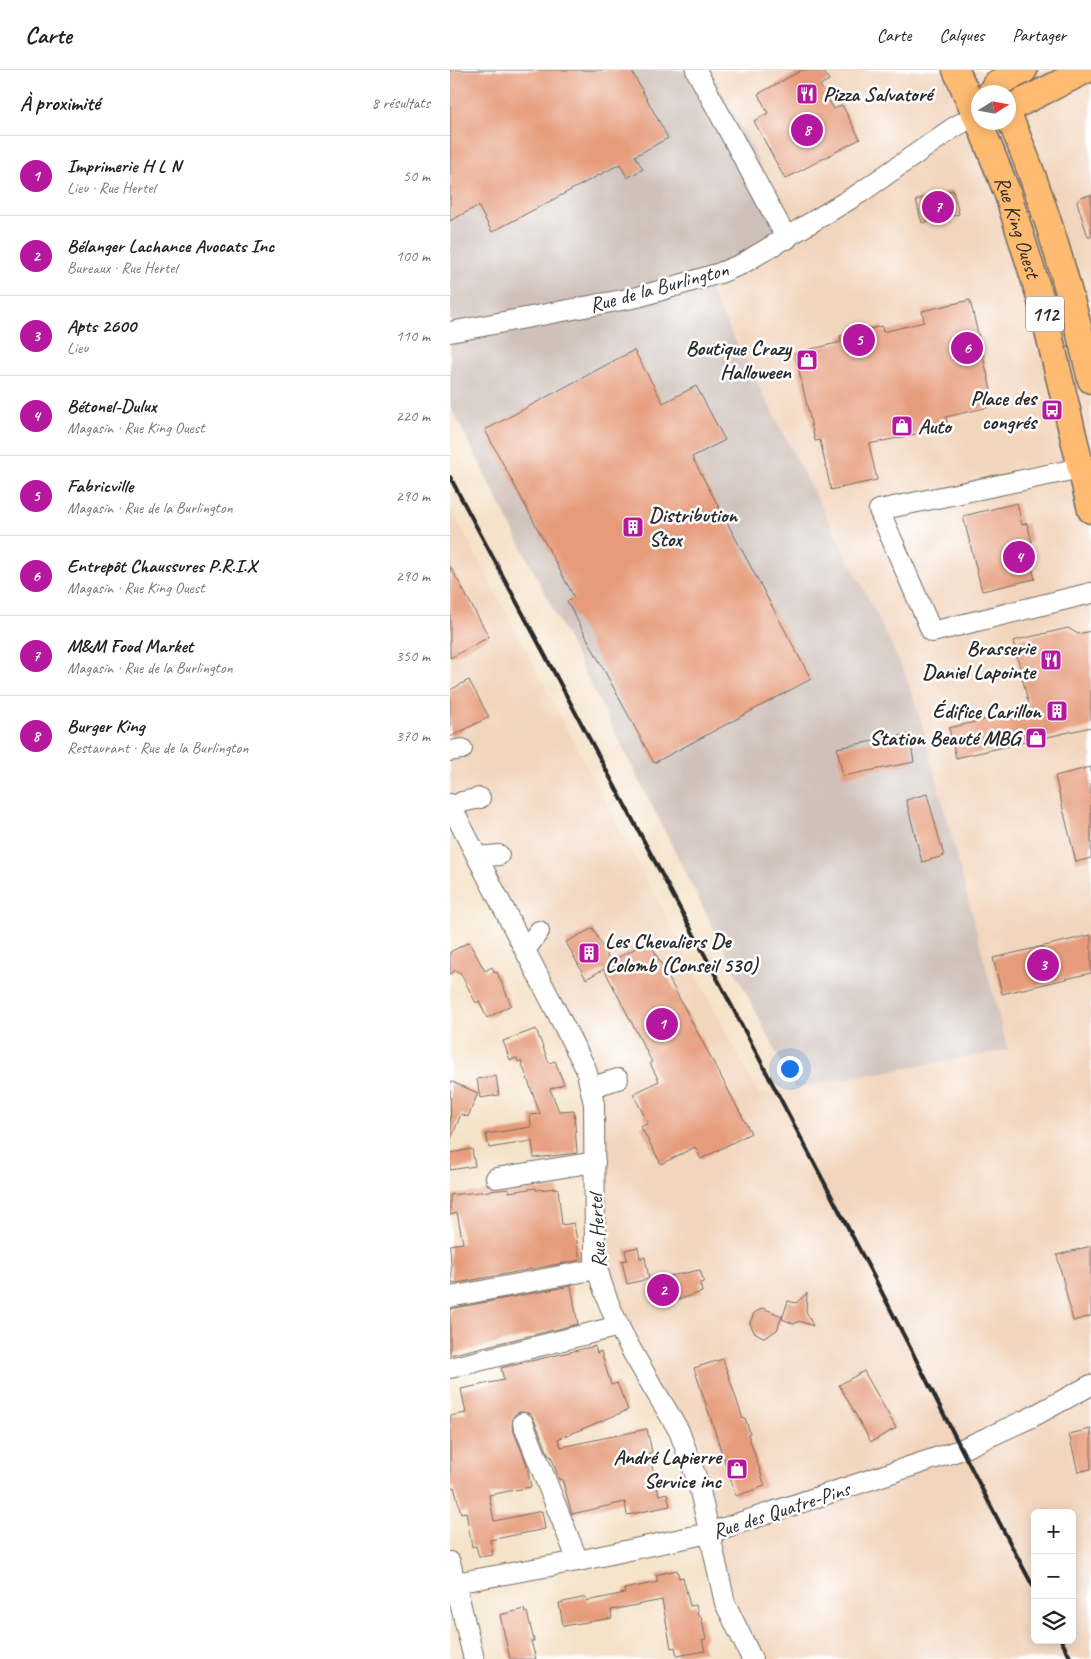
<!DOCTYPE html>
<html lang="fr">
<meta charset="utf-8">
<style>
:root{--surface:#fff;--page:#f2f2f2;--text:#222;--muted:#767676;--line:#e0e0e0;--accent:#b5179e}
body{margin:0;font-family:Caveat,sans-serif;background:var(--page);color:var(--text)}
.controls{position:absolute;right:15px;bottom:15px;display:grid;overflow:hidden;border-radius:8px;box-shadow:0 2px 12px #0003}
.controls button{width:45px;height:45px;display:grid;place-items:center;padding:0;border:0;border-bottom:1px solid var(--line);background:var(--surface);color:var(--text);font:25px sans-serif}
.compass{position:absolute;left:521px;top:15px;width:45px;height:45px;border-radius:50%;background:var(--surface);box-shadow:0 2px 12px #0003;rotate:79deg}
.you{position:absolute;left:339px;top:998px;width:18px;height:18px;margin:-12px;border:4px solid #fff;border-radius:50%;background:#1a73e8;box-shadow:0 0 0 8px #1a73e833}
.badge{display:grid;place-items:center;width:32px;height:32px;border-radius:50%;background:var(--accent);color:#fff;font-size:16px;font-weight:700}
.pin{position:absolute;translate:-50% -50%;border:2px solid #fff;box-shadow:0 1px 5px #0006}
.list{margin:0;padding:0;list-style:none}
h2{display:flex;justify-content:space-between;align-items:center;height:65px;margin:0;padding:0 20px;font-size:21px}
h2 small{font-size:16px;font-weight:400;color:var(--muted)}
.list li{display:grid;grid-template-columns:32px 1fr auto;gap:15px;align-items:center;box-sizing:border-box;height:80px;padding:0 20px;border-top:1px solid var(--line)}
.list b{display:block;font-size:19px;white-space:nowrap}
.list p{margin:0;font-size:16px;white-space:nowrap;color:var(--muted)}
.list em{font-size:16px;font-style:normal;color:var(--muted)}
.icon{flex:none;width:28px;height:28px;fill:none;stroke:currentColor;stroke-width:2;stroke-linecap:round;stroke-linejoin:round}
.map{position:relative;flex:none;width:641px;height:1589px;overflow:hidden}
header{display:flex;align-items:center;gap:30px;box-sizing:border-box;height:70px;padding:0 25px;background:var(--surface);border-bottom:1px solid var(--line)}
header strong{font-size:24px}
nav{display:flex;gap:28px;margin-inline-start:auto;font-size:18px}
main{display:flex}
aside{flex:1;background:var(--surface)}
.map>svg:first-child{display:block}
</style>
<header>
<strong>Carte</strong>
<nav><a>Carte</a><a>Calques</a><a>Partager</a></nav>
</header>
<main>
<aside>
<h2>À proximité<small>8 résultats</small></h2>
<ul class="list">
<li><span class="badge">1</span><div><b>Imprimerie H L N</b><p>Lieu · Rue Hertel</p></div><em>50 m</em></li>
<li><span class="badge">2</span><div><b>Bélanger Lachance Avocats Inc</b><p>Bureaux · Rue Hertel</p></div><em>100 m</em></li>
<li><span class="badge">3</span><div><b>Apts 2600</b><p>Lieu</p></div><em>110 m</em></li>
<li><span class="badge">4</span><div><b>Bétonel-Dulux</b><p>Magasin · Rue King Ouest</p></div><em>220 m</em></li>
<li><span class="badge">5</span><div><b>Fabricville</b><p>Magasin · Rue de la Burlington</p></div><em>290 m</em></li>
<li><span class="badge">6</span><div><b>Entrepôt Chaussures P.R.I.X</b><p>Magasin · Rue King Ouest</p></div><em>290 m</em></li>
<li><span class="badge">7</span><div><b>M&amp;M Food Market</b><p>Magasin · Rue de la Burlington</p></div><em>350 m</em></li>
<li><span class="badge">8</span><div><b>Burger King</b><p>Restaurant · Rue de la Burlington</p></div><em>370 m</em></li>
</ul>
</aside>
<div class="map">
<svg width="641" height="1589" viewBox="0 0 641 1589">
<rect width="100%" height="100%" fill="#fff"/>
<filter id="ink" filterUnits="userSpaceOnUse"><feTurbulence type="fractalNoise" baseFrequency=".02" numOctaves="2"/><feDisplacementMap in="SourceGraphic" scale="10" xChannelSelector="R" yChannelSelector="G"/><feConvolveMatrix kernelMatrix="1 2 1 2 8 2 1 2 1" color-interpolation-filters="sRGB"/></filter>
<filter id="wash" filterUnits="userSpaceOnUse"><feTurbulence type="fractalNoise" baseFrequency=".0096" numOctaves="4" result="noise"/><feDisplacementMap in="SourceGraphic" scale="20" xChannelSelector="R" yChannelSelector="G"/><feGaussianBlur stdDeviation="1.12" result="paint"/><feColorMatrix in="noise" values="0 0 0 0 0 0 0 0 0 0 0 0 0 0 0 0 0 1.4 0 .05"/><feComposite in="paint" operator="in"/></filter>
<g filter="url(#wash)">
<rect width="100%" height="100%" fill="#f5e2c8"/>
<path fill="#f2d5bd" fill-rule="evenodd" d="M 260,0 L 641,0 L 641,1589 L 302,1589 L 248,1412 L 154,1220 L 144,1034 L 0,734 L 0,436 L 309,1024 L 558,980 L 470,647 L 454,601 L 420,531 L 253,208 L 347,163 ZM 528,22 L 558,22 L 558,52 L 528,52 ZM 585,1443 L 622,1443 L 622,1570 L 585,1570 Z"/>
<path fill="#cfc1ba" d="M 0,0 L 260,0 L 347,163 L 253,208 L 420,531 L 454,601 L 470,647 L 558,980 L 344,1018 L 0,335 Z"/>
<g id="blocks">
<g fill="#e69c7c">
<path d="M 0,0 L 181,0 L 218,68 L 185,86 L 193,99 L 177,108 L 170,94 L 42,162 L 28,136 L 0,151 Z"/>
<path d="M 352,0 L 373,0 L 379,10 L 370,15 L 384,39 L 392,35 L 410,69 L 335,109 L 304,51 L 318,43 L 308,24 Z"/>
<path d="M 503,120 L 509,144 L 472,153 L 466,130 Z"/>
<path d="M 641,125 L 641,167 L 638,167 L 627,132 L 631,127 Z"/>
<path d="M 520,230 L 541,320 L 536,322 L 539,337 L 496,347 L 497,352 L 489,354 L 490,359 L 419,374 L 427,410 L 381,420 L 370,370 L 365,371 L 345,283 L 391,272 L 390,266 L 432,256 L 433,262 L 474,252 L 472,241 Z"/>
<path d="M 184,280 L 213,333 L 246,316 L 275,370 L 242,387 L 361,609 L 204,693 L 117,531 L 124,527 L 35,360 Z"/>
<path d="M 567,433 L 572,455 L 577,453 L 582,472 L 576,473 L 585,509 L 532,521 L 513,446 Z"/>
<path d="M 0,496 L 39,567 L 0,588 Z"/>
<path d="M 618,558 L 628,564 L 641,561 L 641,657 L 506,688 L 499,658 L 580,639 L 563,571 Z"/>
<path d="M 19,610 L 39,647 L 0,667 L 0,620 Z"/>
<path d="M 459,664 L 464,692 L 393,706 L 387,678 Z"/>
<path d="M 641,697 L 641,788 L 626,792 L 605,706 Z"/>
<path d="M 477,724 L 494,786 L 472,792 L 456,730 Z"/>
<path d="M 143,858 L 160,892 L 199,871 L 301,1063 L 251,1089 L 245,1077 L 211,1094 L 191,1057 L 198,1053 L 183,1024 L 209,1011 L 200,993 L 202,992 L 154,899 L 136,909 L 116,872 Z"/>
<path d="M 641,865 L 641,903 L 552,924 L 543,888 Z"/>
<path d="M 19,872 L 35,901 L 42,897 L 45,903 L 47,902 L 61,935 L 37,948 L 29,931 L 26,933 L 10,902 L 7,903 L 6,900 L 0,904 L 0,882 Z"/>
<path d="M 86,959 L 99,993 L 105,991 L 114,1014 L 100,1019 L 109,1041 L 124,1040 L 127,1083 L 84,1088 L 82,1071 L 39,1078 L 36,1064 L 81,1057 L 80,1045 L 90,1044 L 71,991 L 68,992 L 67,988 L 60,990 L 53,971 Z"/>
<path d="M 46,1006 L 49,1025 L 30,1028 L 27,1009 Z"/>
<path d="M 0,1011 L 28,1023 L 18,1047 L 11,1044 L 1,1069 Z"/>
<path d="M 22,1079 L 25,1096 L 0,1100 L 0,1083 Z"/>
<path d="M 86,1118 L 86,1120 L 108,1118 L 112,1155 L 124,1153 L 130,1190 L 2,1214 L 0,1175 L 13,1173 L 7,1143 L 0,1145 L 0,1125 L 59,1119 L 59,1122 Z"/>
<path d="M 641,1176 L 641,1246 L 623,1251 L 607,1185 Z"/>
<path d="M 188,1177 L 190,1188 L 195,1187 L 199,1209 L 177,1214 L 172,1191 L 177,1190 L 175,1180 Z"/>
<path d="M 250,1200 L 254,1212 L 250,1213 L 252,1222 L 212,1235 L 205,1209 Z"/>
<path d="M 121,1216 L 128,1254 L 0,1285 L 0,1239 Z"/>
<path d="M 357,1223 L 356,1241 L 363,1256 L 349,1251 L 344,1254 L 332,1249 L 338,1231 L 346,1233 Z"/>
<path d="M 313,1238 L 332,1246 L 327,1260 L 318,1266 L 313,1267 L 304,1262 L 300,1253 L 304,1243 Z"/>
<path d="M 145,1276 L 147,1283 L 151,1281 L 161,1315 L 167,1313 L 178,1340 L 108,1369 L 111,1377 L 197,1359 L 202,1382 L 199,1383 L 209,1425 L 217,1423 L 220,1436 L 177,1445 L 175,1432 L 122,1444 L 112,1409 L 109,1410 L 101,1386 L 99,1386 L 84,1349 L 80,1343 L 69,1342 L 63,1346 L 62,1357 L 76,1392 L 81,1417 L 39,1425 L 44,1451 L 92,1441 L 95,1459 L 40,1470 L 43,1485 L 29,1487 L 26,1476 L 22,1477 L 16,1442 L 11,1443 L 4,1417 L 0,1418 L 0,1346 L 16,1343 L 11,1319 L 54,1310 L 51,1298 Z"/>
<path d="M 273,1289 L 293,1349 L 295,1348 L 300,1363 L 298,1364 L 315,1416 L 286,1426 L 244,1298 Z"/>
<path d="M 414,1301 L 446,1358 L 421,1372 L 389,1315 Z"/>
<path d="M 641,1359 L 641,1399 L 628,1402 L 619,1364 Z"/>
<path d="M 227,1500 L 229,1508 L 233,1507 L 240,1536 L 246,1535 L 248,1546 L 251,1546 L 256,1569 L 252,1570 L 255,1581 L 227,1586 L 225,1577 L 221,1578 L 212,1530 L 161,1540 L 162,1548 L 113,1556 L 109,1533 L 136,1527 L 137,1531 L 175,1523 L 174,1519 L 208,1512 L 206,1505 Z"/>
<path d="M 74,1539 L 75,1543 L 77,1542 L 84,1571 L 81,1571 L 86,1589 L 60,1589 L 50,1545 Z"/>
</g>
</g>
</g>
<g filter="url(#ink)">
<use href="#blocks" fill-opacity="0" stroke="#726b62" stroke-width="1"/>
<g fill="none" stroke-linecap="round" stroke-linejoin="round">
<g stroke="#726b62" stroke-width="22">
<g id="minor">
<path d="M 246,0 L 337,169"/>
<path d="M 0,262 L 188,227 L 270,203 L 292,194 L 410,123 L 503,58 L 526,45"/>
<path d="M 631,398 L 429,440 L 482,562 L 641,523"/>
<path d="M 0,681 L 12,679"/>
<path d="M 0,734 L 136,999 L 144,1034 L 145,1188 C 157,1250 198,1307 229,1361 L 248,1412 L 275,1533 L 302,1589"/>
<path d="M 2,738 L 12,732 L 30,728"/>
<path d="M 27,787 L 49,785"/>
<path d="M 76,879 L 89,861"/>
<path d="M 142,1017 L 168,1009"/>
<path d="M 46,1108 L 145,1092"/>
<path d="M 0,1227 L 147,1199"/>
<path d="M 0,1298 L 169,1256"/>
<path d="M 73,1353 L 128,1491"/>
<path d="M 0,1492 L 24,1589"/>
<path d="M 5,1513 L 128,1491 L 259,1463 L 510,1380 L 580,1348 L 641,1315"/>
</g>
</g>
<g stroke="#726b62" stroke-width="29">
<g id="major">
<path d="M 506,0 L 528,50"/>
<path d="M 541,22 L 546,14 L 574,0"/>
<path d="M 558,39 L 636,0"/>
<path d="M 558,44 C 595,130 620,219 641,310"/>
<path id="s1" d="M 529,52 L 557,122 L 590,227 L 641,440"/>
</g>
</g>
<use href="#minor" stroke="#fff" stroke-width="20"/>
<use href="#major" stroke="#febb71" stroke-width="26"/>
<g stroke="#2b2b2b" stroke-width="4">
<path d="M 0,407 C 143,674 286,942 426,1211 C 479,1314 530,1418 585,1520"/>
<path d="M 611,1570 L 621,1589"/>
</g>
</g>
</g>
<defs>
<g id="restaurant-square" transform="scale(1.125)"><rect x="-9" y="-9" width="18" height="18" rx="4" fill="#b5179e" stroke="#fff"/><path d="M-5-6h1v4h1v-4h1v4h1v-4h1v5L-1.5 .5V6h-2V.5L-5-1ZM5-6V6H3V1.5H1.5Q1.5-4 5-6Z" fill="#fff"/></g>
<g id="shop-square" transform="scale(1.125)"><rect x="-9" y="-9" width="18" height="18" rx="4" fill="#b5179e" stroke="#fff"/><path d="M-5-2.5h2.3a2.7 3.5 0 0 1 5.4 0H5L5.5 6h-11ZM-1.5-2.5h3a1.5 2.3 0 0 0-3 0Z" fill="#fff"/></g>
<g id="bus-square" transform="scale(1.125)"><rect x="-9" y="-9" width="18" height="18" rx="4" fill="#b5179e" stroke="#fff"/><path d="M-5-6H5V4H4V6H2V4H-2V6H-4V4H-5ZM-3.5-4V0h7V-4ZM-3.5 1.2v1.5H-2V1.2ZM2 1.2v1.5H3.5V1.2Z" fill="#fff"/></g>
<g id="building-square" transform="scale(1.125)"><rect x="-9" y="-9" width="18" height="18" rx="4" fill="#b5179e" stroke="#fff"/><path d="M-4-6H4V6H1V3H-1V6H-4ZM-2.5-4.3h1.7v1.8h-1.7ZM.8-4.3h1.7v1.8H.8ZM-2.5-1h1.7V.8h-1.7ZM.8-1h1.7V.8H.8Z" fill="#fff"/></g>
</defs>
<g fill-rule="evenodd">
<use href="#restaurant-square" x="357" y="24"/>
<use href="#shop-square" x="357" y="290"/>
<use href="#bus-square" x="602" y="340"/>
<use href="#shop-square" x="452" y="356"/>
<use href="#building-square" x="183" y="457"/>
<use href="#restaurant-square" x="601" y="590"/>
<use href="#building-square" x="607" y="641"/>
<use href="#shop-square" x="586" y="668"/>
<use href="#building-square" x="139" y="883"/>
<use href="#shop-square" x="287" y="1399"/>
</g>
<g text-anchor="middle" stroke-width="5" stroke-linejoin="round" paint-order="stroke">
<rect fill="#fff" stroke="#6b6b6b" stroke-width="1" x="576" y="226.5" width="38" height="35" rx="4"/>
<g font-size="20" font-weight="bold" fill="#2b2b2b">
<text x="595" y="251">112</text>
</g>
<g font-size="21" font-weight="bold" fill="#2b2b2b" stroke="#fff" text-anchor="end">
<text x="373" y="31" text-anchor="start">Pizza Salvatoré</text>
<text x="341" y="285">Boutique Crazy<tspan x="341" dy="24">Halloween</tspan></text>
<text x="586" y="335">Place des<tspan x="586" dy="24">congrés</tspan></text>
<text x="468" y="363" text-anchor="start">Auto</text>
<text x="199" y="452" text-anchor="start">Distribution<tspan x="199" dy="24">Stox</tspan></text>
<text x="585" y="585">Brasserie<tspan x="585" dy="24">Daniel Lapointe</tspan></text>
<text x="591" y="648">Édifice Carillon</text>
<text x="570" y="675">Station Beauté MBG</text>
<text x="155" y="878" text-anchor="start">Les Chevaliers De<tspan x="155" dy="24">Colomb (Conseil 530)</tspan></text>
<text x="271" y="1394">André Lapierre<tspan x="271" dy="24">Service inc</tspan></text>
</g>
<g font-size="21" fill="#2b2b2b" stroke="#fff">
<text dy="7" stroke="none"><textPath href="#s1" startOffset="112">Rue King Ouest</textPath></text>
<text transform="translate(209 217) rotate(-15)" y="7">Rue de la Burlington</text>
<text transform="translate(147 1161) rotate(-93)" y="7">Rue Hertel</text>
<text transform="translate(331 1440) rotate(-18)" y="7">Rue des Quatre-Pins</text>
</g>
</g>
</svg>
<div class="controls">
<button>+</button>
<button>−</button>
<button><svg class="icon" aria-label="layers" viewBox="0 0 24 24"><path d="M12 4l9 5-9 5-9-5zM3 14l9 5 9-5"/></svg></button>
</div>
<svg class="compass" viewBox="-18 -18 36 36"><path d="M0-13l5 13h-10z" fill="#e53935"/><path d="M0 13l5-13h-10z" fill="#767676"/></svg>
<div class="you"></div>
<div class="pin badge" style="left:212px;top:954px">1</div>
<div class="pin badge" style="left:213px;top:1220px">2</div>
<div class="pin badge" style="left:593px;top:895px">3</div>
<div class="pin badge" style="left:569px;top:487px">4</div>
<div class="pin badge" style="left:409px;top:270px">5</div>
<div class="pin badge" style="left:517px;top:278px">6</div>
<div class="pin badge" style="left:488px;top:137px">7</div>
<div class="pin badge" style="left:357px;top:60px">8</div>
</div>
</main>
